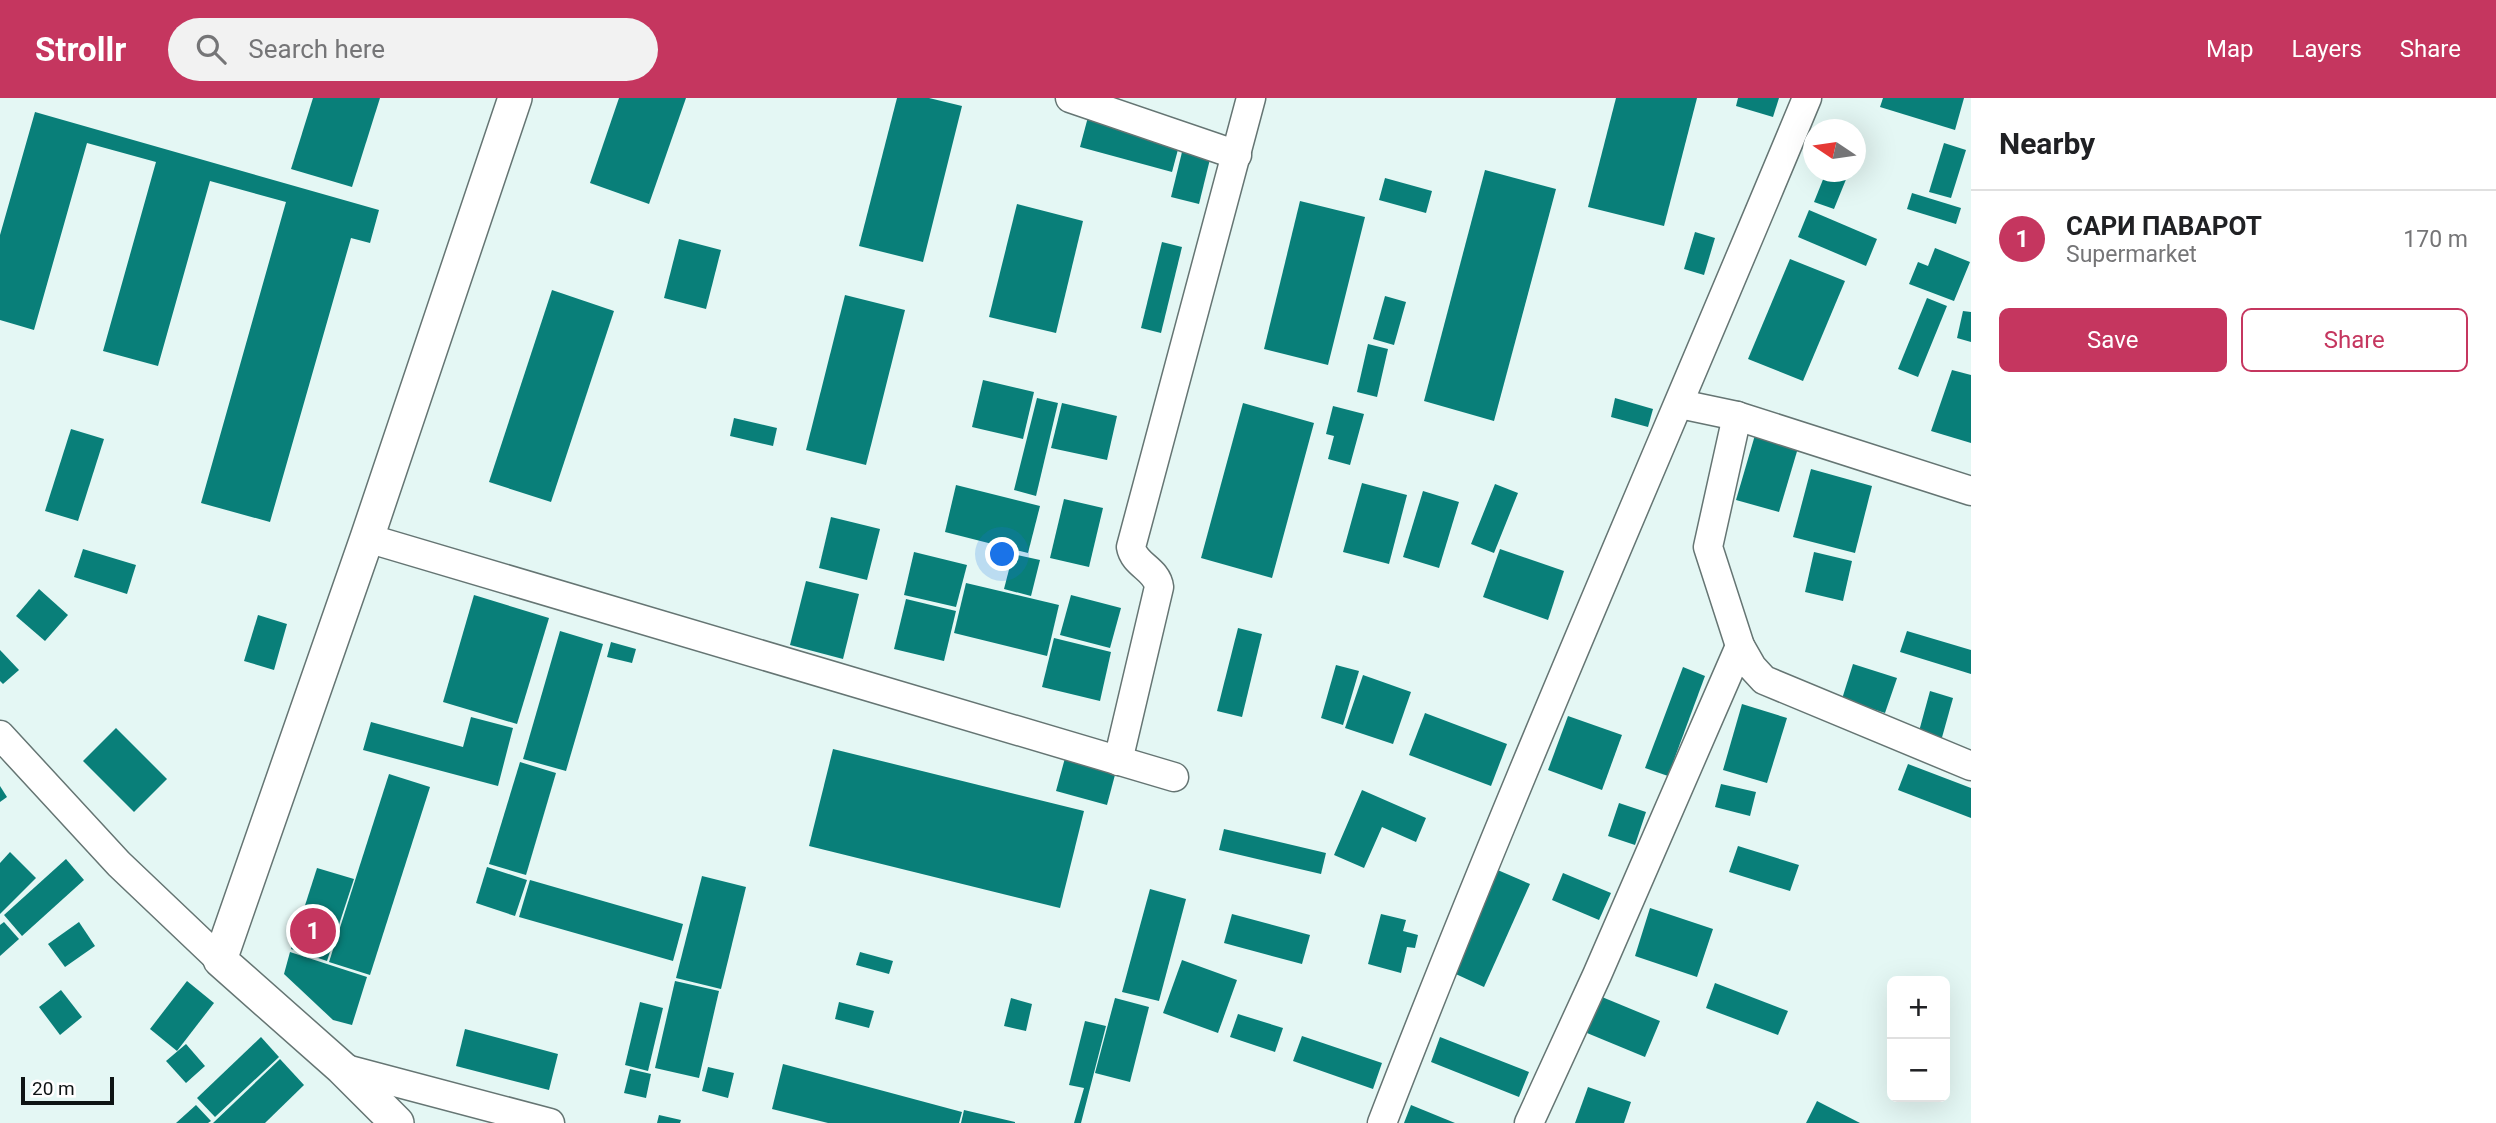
<!DOCTYPE html>
<meta charset="utf-8">
<style>
:root{--surface:#fff;--page:#f2f2f2;--text:#202124;--muted:#757577;--line:#e0e0e0;--accent:#c5365f}
body{margin:0;font-family:Roboto,sans-serif;background:var(--page);color:var(--text)}
.controls{position:absolute;right:21px;bottom:21px;display:grid;overflow:hidden;border-radius:10px;box-shadow:0 7px 28px #0002}
.controls button{width:63px;height:63px;display:grid;place-items:center;padding:0;border:0;border-bottom:2px solid var(--line);background:var(--surface);color:var(--text);font:35px sans-serif}
.compass{position:absolute;left:1803px;top:21px;width:63px;height:63px;border-radius:50%;background:var(--surface);box-shadow:0 7px 28px #0002;rotate:283deg}
.scale{position:absolute;left:21px;bottom:18px;width:93px;box-sizing:border-box;padding-left:7px;border:4px solid #0e1414;border-top:0;font-size:19px;line-height:24px;white-space:nowrap;color:#0e1414;-webkit-text-stroke:5px #fff;paint-order:stroke}
.you{position:absolute;left:1003px;top:457px;width:24px;height:24px;margin:-18px;border:5px solid #fff;border-radius:50%;background:#1a73e8;box-shadow:0 0 0 10px #1a73e833}
.badge{display:grid;place-items:center;width:46px;height:46px;border-radius:50%;background:var(--accent);color:#fff;font-size:23px;font-weight:700}
.pin{position:absolute;translate:-50% -50%;border:4px solid #fff;box-shadow:0 2px 7px #0006}
.list{margin:0;padding:0;list-style:none}
h2{display:flex;justify-content:space-between;align-items:center;height:91px;margin:0;padding:0 28px;font-size:30px}
h2 small{font-size:23px;font-weight:400;color:var(--muted)}
.list li{display:grid;grid-template-columns:46px 1fr auto;gap:21px;align-items:center;box-sizing:border-box;height:98px;padding:0 28px;border-top:2px solid var(--line)}
.list b{display:block;font-size:26px;white-space:nowrap}
.list p{margin:0;font-size:23px;white-space:nowrap;color:var(--muted)}
.list em{font-size:23px;font-style:normal;color:var(--muted)}
.actions{display:flex;gap:14px;padding:21px 28px}
.actions a{flex:1;padding:16px 0;border:2px solid var(--accent);border-radius:10px;text-align:center;font-size:24px;color:var(--accent)}
.actions .main{background:var(--accent);color:#fff}
.icon{flex:none;width:38px;height:38px;fill:none;stroke:currentColor;stroke-width:2;stroke-linecap:round;stroke-linejoin:round}
.map{position:relative;flex:none;width:1971px;height:1025px;overflow:hidden}
header{display:flex;align-items:center;gap:42px;box-sizing:border-box;height:98px;padding:0 35px;background:var(--accent);color:#fff}
header strong{font-size:33px}
nav{display:flex;gap:38px;margin-inline-start:auto;font-size:24px}
.search{width:490px;height:63px;background:var(--page);display:flex;align-items:center;gap:18px;box-sizing:border-box;padding:0 24px;border-radius:38px;color:var(--muted);font-size:26px}
main{display:flex}
aside{flex:1;background:var(--surface)}
.map>svg:first-child{display:block}
</style>
<header>
<strong>Strollr</strong>
<div class="search"><svg class="icon" aria-label="search" viewBox="0 0 24 24"><circle cx="10" cy="10" r="6"/><path d="M15 15l6 6"/></svg>Search here</div>
<nav><a>Map</a><a>Layers</a><a>Share</a></nav>
</header>
<main>
<div class="map">
<svg width="1971" height="1025" viewBox="0 0 1971 1025">
<rect width="100%" height="100%" fill="#e4f7f4"/>
<g fill="#097f79">
<path d="M 313,0 L 380,0 L 352,89 L 291,71 Z"/>
<path d="M 619,0 L 686,0 L 649,106 L 590,85 Z"/>
<path d="M 897,0 L 929,0 L 962,8 L 923,164 L 859,148 Z"/>
<path d="M 1616,0 L 1697,0 L 1664,128 L 1588,109 Z"/>
<path d="M 1738,0 L 1779,0 L 1773,19 L 1736,8 Z"/>
<path d="M 1883,0 L 1964,0 L 1955,32 L 1880,9 Z"/>
<path d="M 35,14 L 379,112 L 370,145 L 351,140 L 270,424 L 201,405 L 286,104 L 210,83 L 158,268 L 103,253 L 156,64 L 87,45 L 34,232 L 0,222 L 0,137 Z"/>
<path d="M 1088,19 L 1180,44 L 1172,74 L 1080,49 Z"/>
<path d="M 1944,45 L 1966,52 L 1951,100 L 1929,94 Z"/>
<path d="M 1183,50 L 1211,57 L 1199,106 L 1171,99 Z"/>
<path d="M 1485,72 L 1556,91 L 1494,323 L 1424,303 Z"/>
<path d="M 1826,74 L 1849,74 L 1834,111 L 1814,104 Z"/>
<path d="M 1385,80 L 1432,93 L 1426,115 L 1379,102 Z"/>
<path d="M 1912,95 L 1961,110 L 1956,126 L 1907,111 Z"/>
<path d="M 1300,103 L 1365,119 L 1328,267 L 1264,251 Z"/>
<path d="M 1017,106 L 1083,123 L 1056,235 L 989,219 Z"/>
<path d="M 1809,112 L 1877,141 L 1866,168 L 1798,139 Z"/>
<path d="M 1695,134 L 1715,140 L 1704,177 L 1684,171 Z"/>
<path d="M 679,141 L 721,152 L 706,211 L 664,200 Z"/>
<path d="M 1162,144 L 1182,149 L 1161,235 L 1141,230 Z"/>
<path d="M 1935,150 L 1970,164 L 1954,203 L 1909,186 L 1918,164 L 1928,168 Z"/>
<path d="M 1790,161 L 1845,183 L 1803,283 L 1748,261 Z"/>
<path d="M 552,192 L 614,213 L 551,404 L 489,384 Z"/>
<path d="M 845,197 L 905,212 L 866,367 L 806,352 Z"/>
<path d="M 1385,198 L 1406,204 L 1394,247 L 1373,241 Z"/>
<path d="M 1927,200 L 1947,208 L 1918,279 L 1898,271 Z"/>
<path d="M 1963,213 L 1971,214 L 1971,244 L 1957,240 Z"/>
<path d="M 1368,246 L 1388,251 L 1377,299 L 1357,294 Z"/>
<path d="M 1952,272 L 1971,277 L 1971,345 L 1931,333 Z"/>
<path d="M 983,282 L 1034,294 L 1023,341 L 972,329 Z"/>
<path d="M 1037,300 L 1058,305 L 1036,398 L 1014,392 Z"/>
<path d="M 1615,300 L 1653,311 L 1648,329 L 1611,319 Z"/>
<path d="M 1062,305 L 1117,318 L 1107,362 L 1051,350 Z"/>
<path d="M 1243,305 L 1314,325 L 1272,480 L 1201,460 Z"/>
<path d="M 1333,308 L 1364,316 L 1350,367 L 1328,361 L 1334,338 L 1326,336 Z"/>
<path d="M 734,320 L 777,330 L 773,348 L 730,338 Z"/>
<path d="M 71,331 L 104,341 L 78,423 L 45,413 Z"/>
<path d="M 1755,337 L 1798,350 L 1779,414 L 1736,402 Z"/>
<path d="M 1811,371 L 1872,388 L 1855,455 L 1793,439 Z"/>
<path d="M 1362,385 L 1407,397 L 1389,466 L 1343,454 Z"/>
<path d="M 1495,386 L 1518,395 L 1494,455 L 1471,446 Z"/>
<path d="M 956,387 L 1040,408 L 1028,455 L 945,434 Z"/>
<path d="M 1423,393 L 1459,404 L 1439,470 L 1403,459 Z"/>
<path d="M 1064,401 L 1103,410 L 1089,469 L 1050,460 Z"/>
<path d="M 831,419 L 880,431 L 867,482 L 819,470 Z"/>
<path d="M 83,451 L 136,467 L 127,496 L 74,479 Z"/>
<path d="M 1500,451 L 1564,473 L 1548,522 L 1483,499 Z"/>
<path d="M 914,454 L 967,467 L 956,509 L 904,497 Z"/>
<path d="M 1814,454 L 1852,463 L 1843,503 L 1805,494 Z"/>
<path d="M 1013,456 L 1040,462 L 1031,498 L 1004,491 Z"/>
<path d="M 806,483 L 859,496 L 843,561 L 790,547 Z"/>
<path d="M 966,485 L 1059,507 L 1047,558 L 954,535 Z"/>
<path d="M 39,491 L 68,517 L 45,543 L 16,518 Z"/>
<path d="M 474,497 L 549,520 L 517,626 L 443,604 Z"/>
<path d="M 1071,497 L 1121,510 L 1110,550 L 1060,537 Z"/>
<path d="M 906,501 L 956,513 L 944,563 L 894,551 Z"/>
<path d="M 258,517 L 287,526 L 274,572 L 244,563 Z"/>
<path d="M 1238,530 L 1262,536 L 1242,619 L 1217,613 Z"/>
<path d="M 560,533 L 603,546 L 566,673 L 523,661 Z"/>
<path d="M 1907,533 L 1971,552 L 1971,576 L 1900,554 Z"/>
<path d="M 1054,540 L 1111,554 L 1100,603 L 1042,589 Z"/>
<path d="M 611,544 L 636,551 L 632,565 L 607,559 Z"/>
<path d="M 0,552 L 19,572 L 3,586 L 0,583 Z"/>
<path d="M 1853,566 L 1897,580 L 1885,615 L 1842,601 Z"/>
<path d="M 1336,567 L 1359,573 L 1343,627 L 1321,620 Z"/>
<path d="M 1683,569 L 1705,578 L 1668,678 L 1645,670 Z"/>
<path d="M 1363,577 L 1411,594 L 1393,646 L 1345,630 Z"/>
<path d="M 1930,593 L 1953,600 L 1941,643 L 1918,637 Z"/>
<path d="M 1742,606 L 1787,620 L 1767,685 L 1723,672 Z"/>
<path d="M 1425,615 L 1507,646 L 1491,688 L 1409,657 Z"/>
<path d="M 1568,618 L 1622,637 L 1602,692 L 1548,672 Z"/>
<path d="M 471,619 L 513,630 L 498,688 L 363,652 L 371,624 L 463,649 Z"/>
<path d="M 116,630 L 167,681 L 134,714 L 83,663 Z"/>
<path d="M 833,651 L 1084,713 L 1060,810 L 809,748 Z"/>
<path d="M 1065,660 L 1116,673 L 1107,707 L 1056,693 Z"/>
<path d="M 520,664 L 556,675 L 526,777 L 489,766 Z"/>
<path d="M 1908,666 L 1971,690 L 1971,720 L 1898,692 Z"/>
<path d="M 389,676 L 430,689 L 370,877 L 329,864 Z"/>
<path d="M 1721,686 L 1756,694 L 1750,718 L 1715,709 Z"/>
<path d="M 0,688 L 7,699 L 0,704 Z"/>
<path d="M 1362,692 L 1426,720 L 1416,744 L 1382,729 L 1364,770 L 1334,757 Z"/>
<path d="M 1619,705 L 1646,714 L 1635,747 L 1608,738 Z"/>
<path d="M 1224,731 L 1326,755 L 1321,776 L 1219,752 Z"/>
<path d="M 1738,748 L 1799,767 L 1790,793 L 1729,774 Z"/>
<path d="M 10,754 L 36,780 L 0,816 L 0,765 Z"/>
<path d="M 66,761 L 84,782 L 22,838 L 4,817 Z"/>
<path d="M 487,769 L 527,782 L 515,818 L 476,805 Z"/>
<path d="M 317,770 L 354,781 L 327,863 L 291,851 Z"/>
<path d="M 1493,770 L 1530,786 L 1484,889 L 1447,872 Z"/>
<path d="M 1563,775 L 1611,795 L 1599,822 L 1552,802 Z"/>
<path d="M 702,778 L 746,789 L 721,891 L 676,880 Z"/>
<path d="M 530,782 L 683,826 L 673,863 L 519,819 Z"/>
<path d="M 1150,791 L 1186,801 L 1159,903 L 1122,894 Z"/>
<path d="M 1650,810 L 1713,831 L 1697,879 L 1635,858 Z"/>
<path d="M 1232,816 L 1310,837 L 1302,866 L 1224,845 Z"/>
<path d="M 1381,816 L 1406,822 L 1403,833 L 1418,837 L 1415,850 L 1407,849 L 1401,875 L 1368,866 Z"/>
<path d="M 4,824 L 19,841 L 0,858 L 0,827 Z"/>
<path d="M 79,824 L 95,848 L 65,869 L 48,846 Z"/>
<path d="M 290,854 L 367,879 L 352,927 L 333,922 L 284,876 Z"/>
<path d="M 860,854 L 893,863 L 889,876 L 856,867 Z"/>
<path d="M 1182,862 L 1237,882 L 1218,935 L 1163,915 Z"/>
<path d="M 187,883 L 214,905 L 177,953 L 150,931 Z"/>
<path d="M 675,883 L 719,893 L 699,980 L 655,970 Z"/>
<path d="M 1715,885 L 1788,913 L 1778,937 L 1706,910 Z"/>
<path d="M 61,892 L 82,919 L 60,937 L 39,909 Z"/>
<path d="M 1602,899 L 1660,923 L 1645,959 L 1587,935 Z"/>
<path d="M 1011,900 L 1032,906 L 1026,933 L 1004,928 Z"/>
<path d="M 1115,900 L 1149,909 L 1130,984 L 1095,975 Z"/>
<path d="M 640,904 L 663,910 L 648,973 L 625,967 Z"/>
<path d="M 839,904 L 874,913 L 869,930 L 835,921 Z"/>
<path d="M 1238,916 L 1283,930 L 1275,954 L 1230,939 Z"/>
<path d="M 1085,923 L 1106,928 L 1081,1025 L 1074,1025 L 1084,990 L 1069,987 Z"/>
<path d="M 465,931 L 558,956 L 549,992 L 456,968 Z"/>
<path d="M 1302,938 L 1382,965 L 1373,991 L 1293,963 Z"/>
<path d="M 261,939 L 279,959 L 215,1019 L 197,1000 Z"/>
<path d="M 1440,939 L 1529,974 L 1519,999 L 1431,964 Z"/>
<path d="M 186,946 L 205,968 L 186,985 L 166,963 Z"/>
<path d="M 280,961 L 304,987 L 265,1025 L 213,1025 Z"/>
<path d="M 783,966 L 962,1014 L 959,1025 L 828,1025 L 772,1011 Z"/>
<path d="M 708,969 L 734,975 L 728,1000 L 702,993 Z"/>
<path d="M 630,971 L 651,976 L 646,1000 L 624,995 Z"/>
<path d="M 1588,989 L 1631,1004 L 1624,1025 L 1575,1025 Z"/>
<path d="M 1817,1003 L 1860,1025 L 1806,1025 Z"/>
<path d="M 196,1007 L 211,1023 L 208,1025 L 176,1025 Z"/>
<path d="M 1411,1007 L 1455,1025 L 1404,1025 Z"/>
<path d="M 964,1012 L 1015,1024 L 1015,1025 L 961,1025 Z"/>
<path d="M 659,1017 L 681,1022 L 680,1025 L 657,1025 Z"/>
</g>
<g fill="none" stroke-linecap="round" stroke-linejoin="round">
<g stroke="#657573" stroke-width="31">
<g id="minor">
<path d="M 1070,0 L 1237,57"/>
<path d="M 1680,306 L 1737,318 L 1971,393"/>
<path d="M 1737,318 L 1708,449 L 1740,548 L 1752,569 L 1764,582 L 1971,668"/>
<path d="M 367,440 L 1174,679"/>
<path d="M 0,637 L 119,766 L 220,862"/>
<path d="M 1118,663 L 1159,489 C 1157,471 1134,467 1131,449 L 1251,0"/>
<path d="M 342,970 L 550,1025"/>
<path d="M 1382,1025 C 1515,680 1665,342 1807,0"/>
<path d="M 1529,1025 L 1597,877 L 1740,548"/>
</g>
</g>
<g stroke="#657573" stroke-width="36">
<path id="tertiary" d="M 397,1025 L 342,970 L 220,862 L 367,440 L 515,0"/>
</g>
<use href="#minor" stroke="#fff" stroke-width="28"/>
<use href="#tertiary" stroke="#fff" stroke-width="33"/>
</g>
</svg>
<div class="controls">
<button>+</button>
<button>−</button>
</div>
<svg class="compass" viewBox="-18 -18 36 36"><path d="M0-13l5 13h-10z" fill="#e53935"/><path d="M0 13l5-13h-10z" fill="#757577"/></svg>
<div class="scale">20 m</div>
<div class="you"></div>
<div class="pin badge" style="left:313px;top:833px">1</div>
</div>
<aside>
<h2>Nearby<small></small></h2>
<ul class="list">
<li><span class="badge">1</span><div><b>САРИ ПАВАРОТ</b><p>Supermarket</p></div><em>170 m</em></li>
</ul>
<div class="actions"><a class="main">Save</a><a>Share</a></div>
</aside>
</main>
